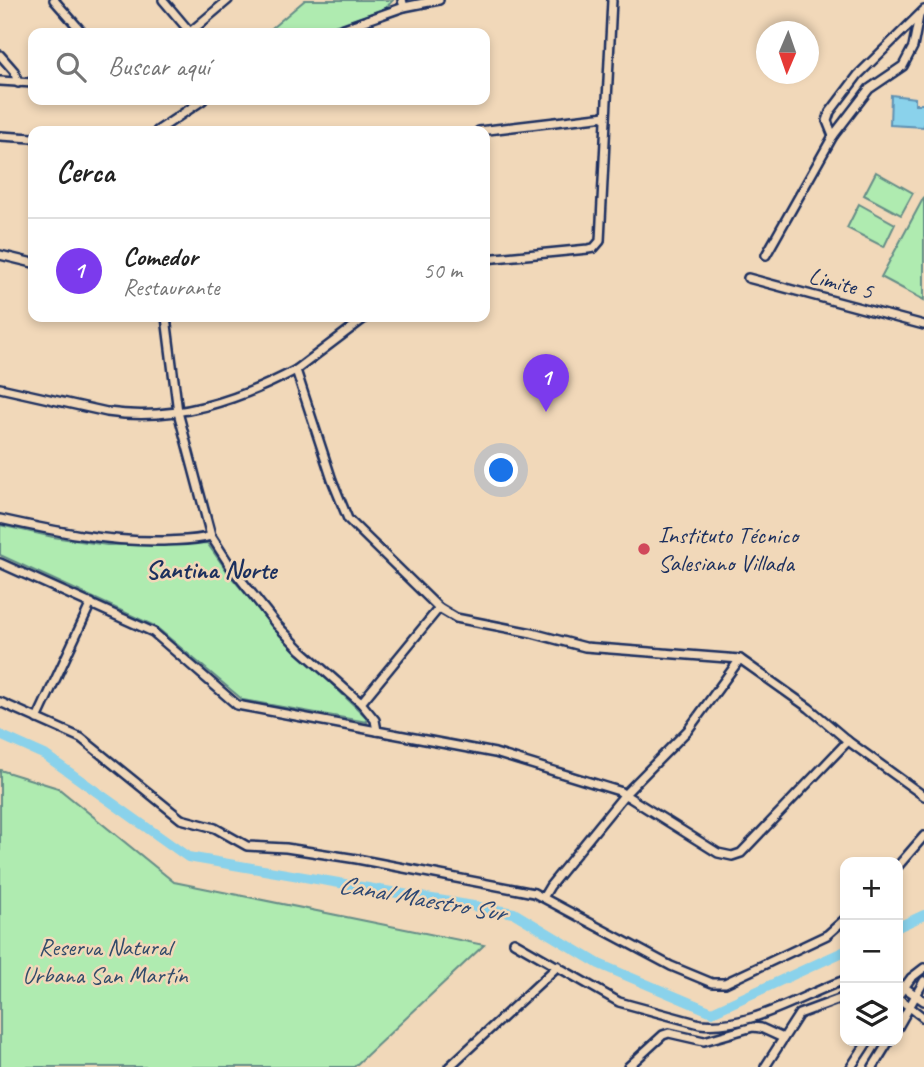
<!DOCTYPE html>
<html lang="es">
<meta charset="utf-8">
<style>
:root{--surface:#fff;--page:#f2f2f2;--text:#222;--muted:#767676;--line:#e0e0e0;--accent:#7c3aed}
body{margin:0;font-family:Caveat,sans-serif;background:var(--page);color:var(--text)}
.controls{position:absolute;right:21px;bottom:21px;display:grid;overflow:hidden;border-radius:14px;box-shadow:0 4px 10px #0003}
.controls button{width:63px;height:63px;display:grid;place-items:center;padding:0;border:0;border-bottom:2px solid var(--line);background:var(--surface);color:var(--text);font:35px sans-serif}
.compass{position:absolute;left:756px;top:21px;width:63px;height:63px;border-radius:50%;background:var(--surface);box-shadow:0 4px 10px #0003;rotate:182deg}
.you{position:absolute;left:502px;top:471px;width:24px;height:24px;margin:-18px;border:5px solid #fff;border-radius:50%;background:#1a73e8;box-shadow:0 0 0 10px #1a73e833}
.badge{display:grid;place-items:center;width:46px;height:46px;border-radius:50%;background:var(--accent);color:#fff;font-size:23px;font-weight:700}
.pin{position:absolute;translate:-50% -58px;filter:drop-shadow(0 2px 4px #0008)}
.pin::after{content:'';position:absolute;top:37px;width:24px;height:21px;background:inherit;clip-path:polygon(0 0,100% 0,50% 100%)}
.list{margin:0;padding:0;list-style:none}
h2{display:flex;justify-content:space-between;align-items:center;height:91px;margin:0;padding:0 28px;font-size:30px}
h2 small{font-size:23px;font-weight:400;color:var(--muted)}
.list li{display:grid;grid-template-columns:46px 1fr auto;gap:21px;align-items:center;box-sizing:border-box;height:105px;padding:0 28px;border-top:2px solid var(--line)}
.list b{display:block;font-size:26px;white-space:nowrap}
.list p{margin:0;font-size:23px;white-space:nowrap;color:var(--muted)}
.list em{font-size:23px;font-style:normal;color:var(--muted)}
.icon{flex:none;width:38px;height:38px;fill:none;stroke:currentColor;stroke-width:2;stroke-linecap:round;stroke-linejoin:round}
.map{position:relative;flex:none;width:924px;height:1067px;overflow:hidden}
.search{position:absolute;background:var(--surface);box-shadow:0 4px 10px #0003;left:28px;top:28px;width:462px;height:77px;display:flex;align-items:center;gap:18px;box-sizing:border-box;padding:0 24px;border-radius:14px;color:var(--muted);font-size:26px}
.panel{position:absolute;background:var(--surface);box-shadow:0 4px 10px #0003;left:28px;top:126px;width:462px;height:196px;border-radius:14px}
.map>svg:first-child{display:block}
</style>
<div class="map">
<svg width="924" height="1067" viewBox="0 0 924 1067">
<rect width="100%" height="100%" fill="#f1d8b9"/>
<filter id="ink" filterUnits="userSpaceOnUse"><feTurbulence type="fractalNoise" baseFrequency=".0143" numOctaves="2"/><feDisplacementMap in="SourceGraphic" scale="14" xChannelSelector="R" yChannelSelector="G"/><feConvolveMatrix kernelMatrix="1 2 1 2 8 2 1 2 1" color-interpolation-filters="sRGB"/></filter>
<g filter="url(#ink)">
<g fill="#afebb0" stroke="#658d87" stroke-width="2">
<path d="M 305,0 L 393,0 L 386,8 L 318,33 L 266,33 Z"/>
<path d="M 876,172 L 913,193 L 901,215 L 864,195 Z"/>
<path d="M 924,197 L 924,300 L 881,277 Z"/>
<path d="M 859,204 L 895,224 L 884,247 L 847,228 Z"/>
<path d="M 0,525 L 53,537 L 107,545 L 207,543 L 232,578 L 276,630 L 366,717 L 367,722 L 243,700 L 155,626 L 0,555 Z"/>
<path d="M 0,770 L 58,788 L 174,882 L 484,945 L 354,1067 L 0,1067 Z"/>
</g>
<path fill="#8ad2eb" stroke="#5e91b3" stroke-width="2" d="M 891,95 L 915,98 L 915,104 L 924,104 L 924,127 L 890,125 Z"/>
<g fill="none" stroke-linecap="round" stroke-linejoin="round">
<g stroke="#8ad2eb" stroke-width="10">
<path d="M 0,735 L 45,755 L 188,857 L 514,913 L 599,964 L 712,1012 L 845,951"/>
<path d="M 898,927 L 924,915"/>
</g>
<g stroke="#1b2f5e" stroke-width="12">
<g id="minor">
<path d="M 54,0 L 83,33"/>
<path d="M 163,0 L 190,32"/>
<path d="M 404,7 L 439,0"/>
<path d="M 189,33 L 228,0"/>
<path d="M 330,33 L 404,7 L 402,0"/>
<path d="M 0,55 L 14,71 L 18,83"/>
<path d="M 0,81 L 33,83"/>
<path d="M 157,131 L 203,100"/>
<path d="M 479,131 L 606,116"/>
<path d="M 0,136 L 33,138"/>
<path d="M 833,136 L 827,121 L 830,112 L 858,75 L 924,10"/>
<path d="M 0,255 L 33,263"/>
<path d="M 766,255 L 833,136 L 869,89 L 903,66 L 913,47 L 919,16"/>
<path d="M 485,259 L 588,249 L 594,248 L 600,241 L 612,0"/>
<path d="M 748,278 L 924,325"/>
<path d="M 166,317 L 178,412 L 211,536 L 231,567 L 276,624 L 301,650 L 361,703"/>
<path d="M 366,317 L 296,370 L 332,480 L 348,519 L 439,608 L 456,618 L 532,633 L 585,647 L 740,659 L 809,708 L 848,741 L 924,796"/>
<path d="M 0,388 L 107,412 C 175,422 237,401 296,370"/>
<path d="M 0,519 C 54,531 107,542 163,541 C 179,540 195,541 211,536"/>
<path d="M 0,563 L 153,632 L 237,705 L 377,731"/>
<path d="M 439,608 L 361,703 L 375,720 L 377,731 L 495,753 L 619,791 L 718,853 L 732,856 L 741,853 L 848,741"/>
<path d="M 0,702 L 81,738 L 181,819 L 215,828 L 247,846 L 286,848 L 357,859 L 534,893 L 671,966 L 712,983 L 725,983 L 827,935 L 845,919"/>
<path d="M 37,719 L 91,603"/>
<path d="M 898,866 L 924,836"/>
<path d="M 544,896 L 550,886 L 625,794 L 688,730 L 740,659"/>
<path d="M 514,942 L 619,1002 L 700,1024 C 751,1029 799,996 845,980"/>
<path d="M 898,983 L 924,1001"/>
<path d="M 898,996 L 911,978 L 924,968"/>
<path d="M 898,998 L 924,1018"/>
<path d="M 898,1027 L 924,981"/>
<path d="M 449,1067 L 558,966"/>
<path d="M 628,1067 L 663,1035 L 669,1033 L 704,1041 L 753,1027 L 761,1028 L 783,1038"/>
<path d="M 765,1067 L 799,1014 L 845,997"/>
<path d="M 851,1067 L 868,1041"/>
<path d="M 873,1067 L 889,1041"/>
</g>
</g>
<use href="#minor" stroke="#f1d8b9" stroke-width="7"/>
</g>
</g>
<circle fill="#d1495b" stroke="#f1d8b9" stroke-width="2.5" cx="644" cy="549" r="7"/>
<g text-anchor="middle" stroke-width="5" stroke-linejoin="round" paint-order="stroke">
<g font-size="24" fill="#1b2f5e" stroke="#f1d8b9">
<text transform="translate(841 283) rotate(15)" y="8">Limite 5</text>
</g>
<g font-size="24" fill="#1b2f5e" stroke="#f1d8b9" text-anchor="start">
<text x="658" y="543">Instituto Técnico<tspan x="658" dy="28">Salesiano Villada</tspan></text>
</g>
<g font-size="24" fill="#314b6a" stroke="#f1d8b9">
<text x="105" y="955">Reserva Natural<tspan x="105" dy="28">Urbana San Martín</tspan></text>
</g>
<g font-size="26" font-weight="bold" fill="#1b2f5e" stroke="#f1d8b9">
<text x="211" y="578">Santina Norte</text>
</g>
<g font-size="26" font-style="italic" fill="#2c4773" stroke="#f1d8b9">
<text transform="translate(422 898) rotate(10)" y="9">Canal Maestro Sur</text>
</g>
</g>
</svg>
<div class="controls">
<button>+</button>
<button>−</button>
<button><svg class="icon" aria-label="layers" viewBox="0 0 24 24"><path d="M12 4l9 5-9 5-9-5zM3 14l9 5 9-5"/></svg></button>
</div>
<svg class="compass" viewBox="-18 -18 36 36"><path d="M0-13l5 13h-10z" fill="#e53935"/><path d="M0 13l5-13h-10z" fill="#767676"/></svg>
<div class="you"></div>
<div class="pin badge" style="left:546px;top:412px">1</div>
<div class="search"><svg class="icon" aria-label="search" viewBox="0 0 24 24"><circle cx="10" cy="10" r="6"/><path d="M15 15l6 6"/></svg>Buscar aquí</div>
<section class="panel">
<h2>Cerca<small></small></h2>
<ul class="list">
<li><span class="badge">1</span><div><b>Comedor</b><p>Restaurante</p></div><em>50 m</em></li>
</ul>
</section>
</div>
